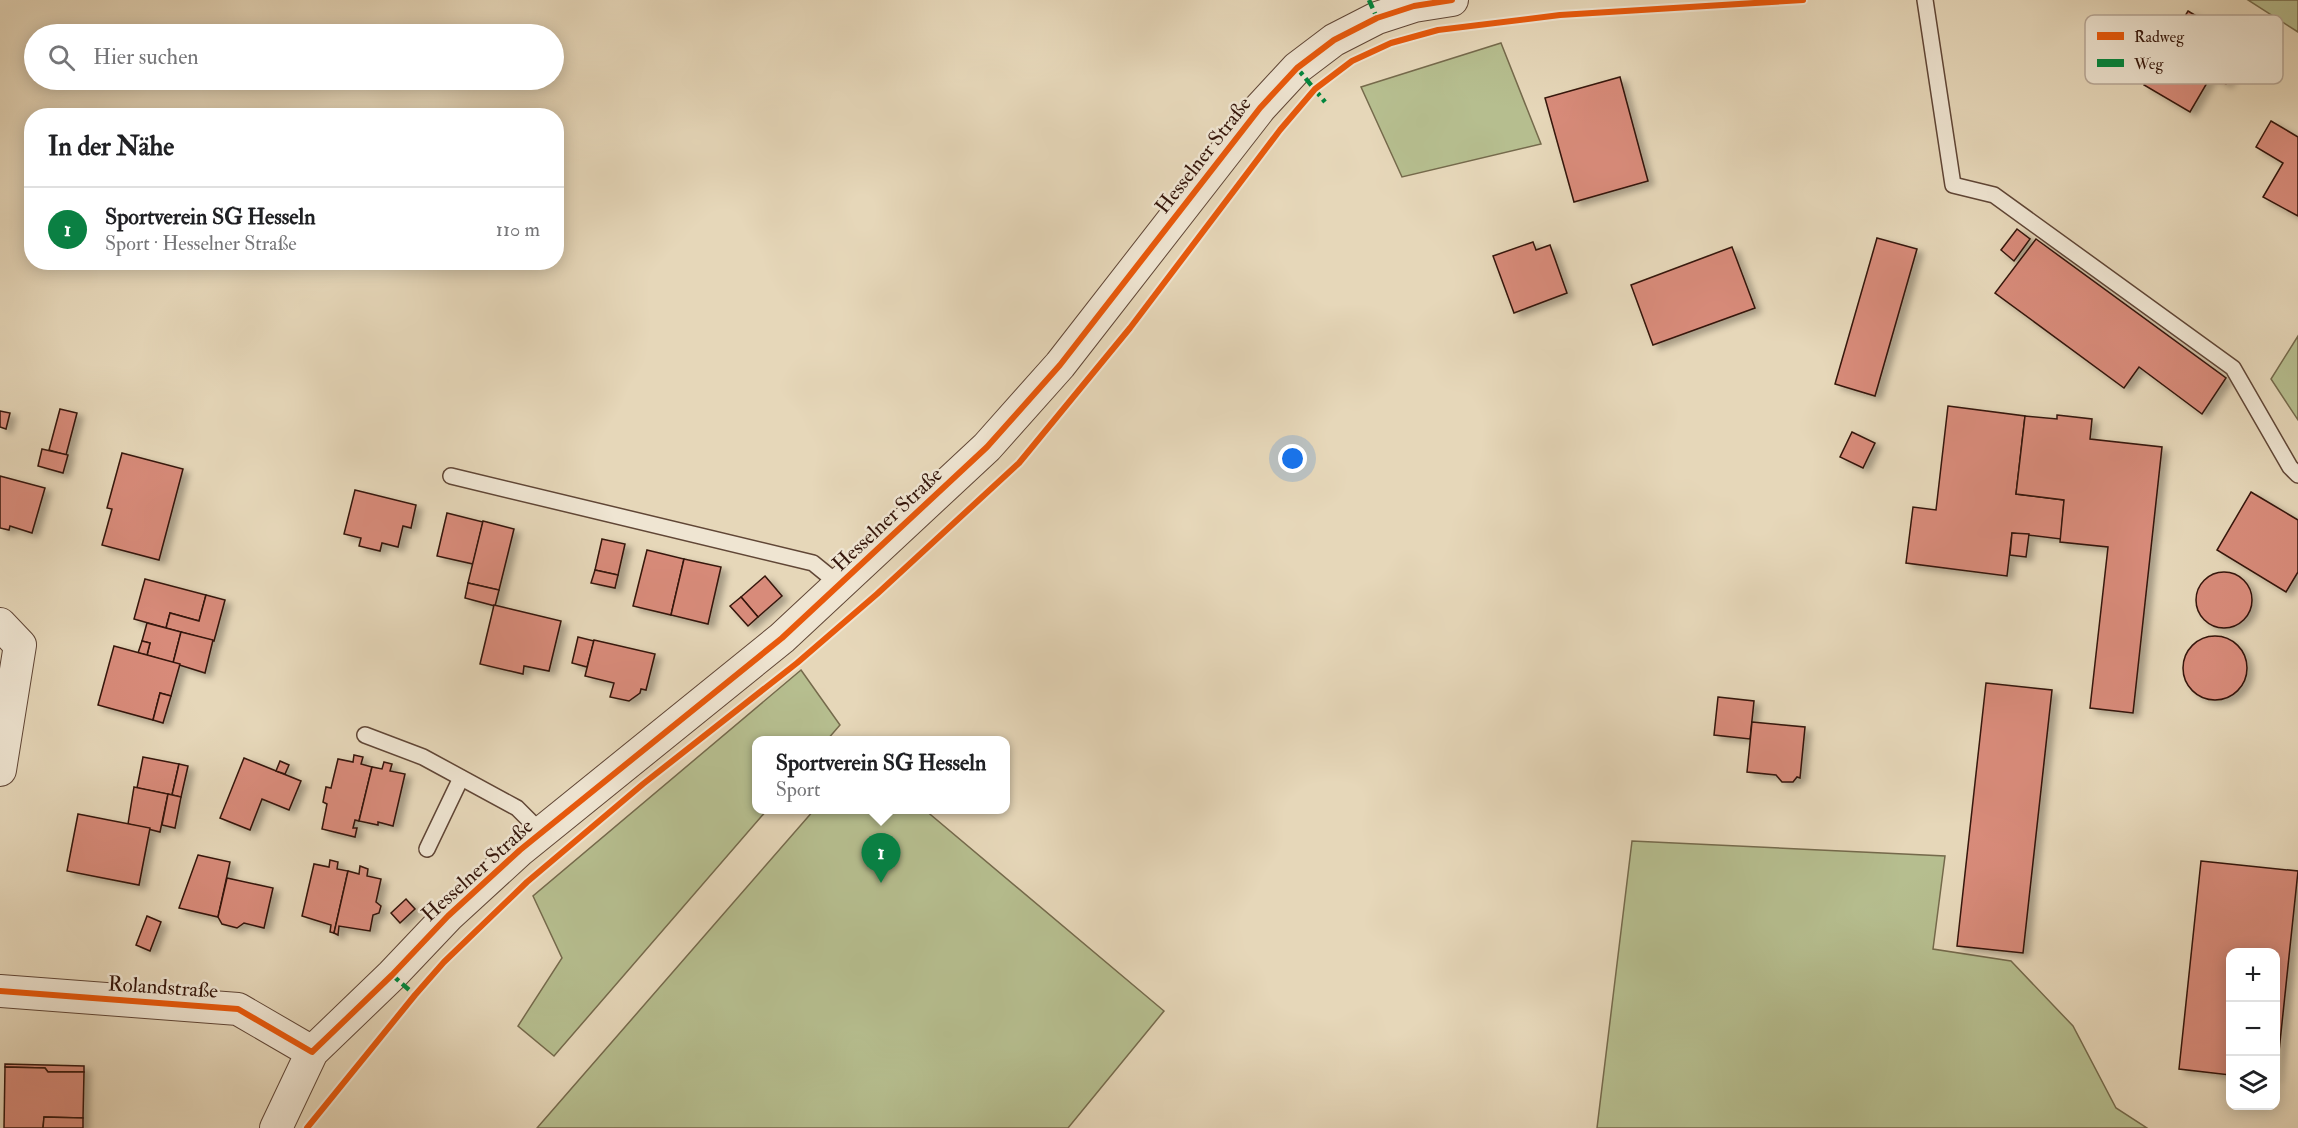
<!DOCTYPE html>
<html lang="de">
<meta charset="utf-8">
<style>
:root{--surface:#fff;--page:#f2f2f2;--text:#202124;--muted:#757577;--line:#e0e0e0;--accent:#0b8043}
body{margin:0;font-family:"IM FELL Double Pica",serif;background:var(--page);color:var(--text)}
.controls{position:absolute;right:18px;bottom:18px;display:grid;overflow:hidden;border-radius:12px;box-shadow:0 3px 15px #0003}
.controls button{width:54px;height:54px;display:grid;place-items:center;padding:0;border:0;border-bottom:2px solid var(--line);background:var(--surface);color:var(--text);font:30px sans-serif}
.you{position:absolute;left:1293px;top:459px;width:21px;height:21px;margin:-15px;border:4px solid #fff;border-radius:50%;background:#1a73e8;box-shadow:0 0 0 9px #1a73e833}
.badge{display:grid;place-items:center;width:39px;height:39px;border-radius:50%;background:var(--accent);color:#fff;font-size:20px;font-weight:700}
.pin{position:absolute;translate:-50% -50px;filter:drop-shadow(0 2px 3px #0008)}
.pin::after{content:'';position:absolute;top:32px;width:21px;height:18px;background:inherit;clip-path:polygon(0 0,100% 0,50% 100%)}
.popup{position:absolute;left:752px;top:736px;width:258px;height:78px;box-sizing:border-box;display:grid;place-content:center;border-radius:12px;background:var(--surface);filter:drop-shadow(0 2px 4px #0005);font-size:20px;white-space:nowrap;color:var(--muted)}
.popup b{font-size:22px;color:var(--text)}
.popup::after{content:'';position:absolute;left:50%;top:100%;margin-left:-12px;border:12px solid transparent;border-top-color:var(--surface)}
.list{margin:0;padding:0;list-style:none}
h2{display:flex;justify-content:space-between;align-items:center;height:78px;margin:0;padding:0 24px;font-size:26px}
h2 small{font-size:20px;font-weight:400;color:var(--muted)}
.list li{display:grid;grid-template-columns:39px 1fr auto;gap:18px;align-items:center;box-sizing:border-box;height:84px;padding:0 24px;border-top:2px solid var(--line)}
.list b{display:block;font-size:22px;white-space:nowrap}
.list p{margin:0;font-size:20px;white-space:nowrap;color:var(--muted)}
.list em{font-size:20px;font-style:normal;color:var(--muted)}
.icon{flex:none;width:33px;height:33px;fill:none;stroke:currentColor;stroke-width:2;stroke-linecap:round;stroke-linejoin:round}
.map{position:relative;flex:none;width:2298px;height:1128px;overflow:hidden}
.search{position:absolute;background:var(--surface);box-shadow:0 3px 15px #0003;left:24px;top:24px;width:540px;height:66px;display:flex;align-items:center;gap:15px;box-sizing:border-box;padding:0 21px;border-radius:33px;color:var(--muted);font-size:22px}
.panel{position:absolute;background:var(--surface);box-shadow:0 3px 15px #0003;left:24px;top:108px;width:540px;height:162px;border-radius:24px}
.map>svg:first-child{display:block}
</style>
<div class="map">
<svg width="2298" height="1128" viewBox="0 0 2298 1128">
<defs>
<filter id="shadow"><feDropShadow dx="6" dy="4" stdDeviation="3" flood-color="#0004"/></filter>
</defs>
<rect width="100%" height="100%" fill="#e6d7b9"/>
<filter id="stains"><feTurbulence type="fractalNoise" baseFrequency=".00333" numOctaves="4"/><feColorMatrix values="0 0 0 0 .2 0 0 0 0 .09 0 0 0 0 .02 0 0 0 .5 -.17"/></filter>
<radialGradient id="worn" r=".72"><stop offset=".6" stop-color="#630" stop-opacity="0"/><stop offset="1" stop-color="#630" stop-opacity=".3"/></radialGradient>
<g fill="#b6be8f" stroke="#756a4c" stroke-width="1.5">
<path d="M 2248,0 L 2298,0 L 2298,32 Z"/>
<path d="M 1501,43 L 1541,144 L 1402,177 L 1361,87 Z"/>
<path d="M 2298,336 L 2298,420 L 2271,379 Z"/>
<path d="M 801,670 L 840,725 L 827,740 L 756,740 L 756,810 L 767,810 L 554,1056 L 518,1026 L 562,958 L 533,896 Z"/>
<path d="M 814,810 L 925,810 L 1164,1011 L 1068,1128 L 537,1128 Z"/>
<path d="M 1632,841 L 1945,856 L 1933,949 L 2011,961 L 2073,1026 L 2116,1108 L 2147,1128 L 1597,1128 Z"/>
</g>
<g fill="#d88b7a" stroke="#34150a" stroke-width="1.5" filter="url(#shadow)">
<path d="M 2188,11 L 2248,47 L 2226,84 L 2211,76 L 2190,112 L 2144,85 Z"/>
<path d="M 1620,77 L 1648,181 L 1574,202 L 1545,98 Z"/>
<path d="M 2271,121 L 2298,137 L 2298,216 L 2263,197 L 2283,163 L 2256,147 Z"/>
<path d="M 2017,229 L 2030,239 L 2014,261 L 2001,250 Z"/>
<path d="M 1877,238 L 1917,249 L 1875,396 L 1835,384 Z"/>
<path d="M 2036,239 L 2226,378 L 2202,414 L 2139,367 L 2124,388 L 1995,293 Z"/>
<path d="M 1533,242 L 1536,250 L 1550,245 L 1567,293 L 1514,313 L 1493,256 Z"/>
<path d="M 1732,247 L 1755,308 L 1653,345 L 1631,285 Z"/>
<path d="M 1948,406 L 2025,416 L 2016,494 L 2064,500 L 2061,539 L 2012,533 L 2007,576 L 1906,563 L 1913,507 L 1936,510 Z"/>
<path d="M 60,409 L 77,413 L 66,455 L 49,450 Z"/>
<path d="M 0,411 L 10,413 L 6,429 L 0,427 Z"/>
<path d="M 2057,415 L 2092,419 L 2090,439 L 2162,447 L 2133,713 L 2090,708 L 2108,547 L 2060,542 L 2064,500 L 2016,494 L 2025,416 L 2057,419 Z"/>
<path d="M 1852,432 L 1875,443 L 1863,468 L 1840,457 Z"/>
<path d="M 42,449 L 68,455 L 63,473 L 38,466 Z"/>
<path d="M 122,453 L 183,469 L 159,560 L 102,545 L 112,509 L 107,508 Z"/>
<path d="M 0,476 L 45,488 L 32,533 L 10,526 L 9,530 L 0,528 Z"/>
<path d="M 355,490 L 416,505 L 411,528 L 403,526 L 398,547 L 382,543 L 380,551 L 359,546 L 361,538 L 344,534 Z"/>
<path d="M 2251,492 L 2298,520 L 2298,572 L 2286,592 L 2217,550 Z"/>
<path d="M 447,513 L 483,522 L 473,564 L 437,556 Z"/>
<path d="M 483,521 L 514,529 L 499,590 L 468,583 Z"/>
<path d="M 2012,533 L 2029,534 L 2026,557 L 2010,555 Z"/>
<path d="M 602,539 L 625,544 L 618,575 L 595,570 Z"/>
<path d="M 647,550 L 684,559 L 671,615 L 633,606 Z"/>
<path d="M 684,559 L 721,567 L 708,624 L 671,615 Z"/>
<path d="M 595,570 L 618,575 L 615,588 L 591,583 Z"/>
<circle cx="2224" cy="600" r="28"/>
<path d="M 765,576 L 782,596 L 758,617 L 741,597 Z"/>
<path d="M 145,579 L 206,595 L 199,621 L 170,613 L 166,628 L 134,619 Z"/>
<path d="M 468,583 L 499,590 L 495,606 L 465,598 Z"/>
<path d="M 206,595 L 225,600 L 214,641 L 166,628 L 170,613 L 199,621 Z"/>
<path d="M 741,597 L 758,617 L 748,626 L 730,606 Z"/>
<path d="M 494,605 L 561,621 L 549,671 L 524,666 L 523,674 L 480,664 Z"/>
<path d="M 147,623 L 181,632 L 173,663 L 147,655 L 150,643 L 142,641 Z"/>
<path d="M 181,632 L 213,640 L 205,673 L 173,663 Z"/>
<circle cx="2215" cy="668" r="32"/>
<path d="M 578,637 L 594,641 L 587,667 L 572,663 Z"/>
<path d="M 594,640 L 655,654 L 646,690 L 641,689 L 640,693 L 629,701 L 610,697 L 614,683 L 585,676 Z"/>
<path d="M 142,641 L 150,643 L 147,655 L 138,653 Z"/>
<path d="M 114,646 L 180,664 L 171,696 L 160,693 L 153,720 L 98,705 Z"/>
<path d="M 1986,683 L 2052,690 L 2023,953 L 1957,946 Z"/>
<path d="M 160,693 L 171,696 L 163,723 L 153,720 Z"/>
<path d="M 1718,697 L 1754,701 L 1750,739 L 1714,735 Z"/>
<path d="M 1752,722 L 1805,727 L 1800,778 L 1797,777 L 1793,782 L 1782,782 L 1776,775 L 1747,772 Z"/>
<path d="M 354,755 L 363,757 L 361,764 L 372,767 L 359,821 L 355,820 L 353,828 L 357,828 L 355,837 L 322,829 L 327,804 L 323,802 L 326,787 L 331,788 L 338,759 L 353,762 Z"/>
<path d="M 143,757 L 179,764 L 172,795 L 137,788 Z"/>
<path d="M 244,758 L 301,781 L 289,810 L 262,799 L 250,830 L 220,818 Z"/>
<path d="M 280,761 L 289,765 L 285,774 L 276,771 Z"/>
<path d="M 384,762 L 392,764 L 390,771 L 405,774 L 393,826 L 378,822 L 378,825 L 359,821 L 372,767 L 382,769 Z"/>
<path d="M 179,764 L 188,766 L 181,797 L 172,795 Z"/>
<path d="M 134,787 L 168,794 L 160,832 L 128,824 Z"/>
<path d="M 168,794 L 181,797 L 175,828 L 162,825 Z"/>
<path d="M 78,814 L 150,828 L 139,885 L 67,871 Z"/>
<path d="M 198,855 L 230,862 L 218,917 L 179,908 Z"/>
<path d="M 330,860 L 338,862 L 337,869 L 348,871 L 334,933 L 330,932 L 331,925 L 302,916 L 314,864 L 329,867 Z"/>
<path d="M 2201,861 L 2298,871 L 2276,1080 L 2276,952 L 2230,952 L 2230,1075 L 2179,1069 Z"/>
<path d="M 360,866 L 368,869 L 367,876 L 381,879 L 376,902 L 381,906 L 379,913 L 373,915 L 370,931 L 339,926 L 338,935 L 334,933 L 348,871 L 359,874 Z"/>
<path d="M 227,878 L 273,888 L 264,928 L 244,923 L 237,928 L 222,924 L 218,917 Z"/>
<path d="M 406,899 L 415,909 L 400,923 L 391,913 Z"/>
<path d="M 147,916 L 161,922 L 150,951 L 136,945 Z"/>
<path d="M 5,1064 L 84,1066 L 84,1072 L 48,1072 L 45,1068 L 5,1067 Z"/>
<path d="M 5,1067 L 45,1068 L 48,1072 L 84,1072 L 83,1118 L 44,1117 L 43,1128 L 4,1128 Z"/>
<path d="M 44,1117 L 83,1118 L 83,1128 L 43,1128 Z"/>
</g>
<g fill="none" stroke-linecap="round" stroke-linejoin="round">
<g stroke="#604636" stroke-width="18">
<g id="service">
<path d="M 1925,0 L 1953,185 L 1994,195 L 2233,368 L 2290,467 L 2298,475"/>
<path d="M 451,476 L 813,563 L 840,585"/>
<path d="M 365,735 L 423,757 L 517,808 L 541,832"/>
<path d="M 427,849 L 461,778"/>
</g>
</g>
<g stroke="#604636" stroke-width="34">
<g id="minor">
<path d="M 0,624 L 20,645 L 0,770"/>
<path d="M 0,991 L 238,1009 L 312,1052"/>
<path d="M 276,1128 L 312,1052 L 392,975 L 448,916 L 520,850 L 782,638 L 987,447 L 1060,365 L 1260,108 L 1297,68 L 1334,40 L 1377,18 L 1414,6 L 1452,0"/>
</g>
</g>
<use href="#service" stroke="#efe5d2" stroke-width="15"/>
<use href="#minor" stroke="#efe5d2" stroke-width="32"/>
<g stroke="#00873e" stroke-width="4.5" stroke-dasharray="9 4.5" stroke-linecap="butt">
<path d="M 1369,0 L 1377,18"/>
<path d="M 1297,68 L 1325,102"/>
<path d="M 392,975 L 415,995"/>
</g>
<g stroke="#efe5d2" stroke-width="10">
<g id="cycleway">
<path d="M 0,991 L 238,1009 L 312,1052 L 392,975 L 448,916 L 520,850 L 782,638 L 987,447 L 1060,365 L 1260,108 L 1297,68 L 1334,40 L 1377,18 L 1414,6 L 1452,0"/>
<path d="M 307,1128 L 415,995 L 444,962 L 527,882 L 643,784 L 797,663 L 877,594 L 1019,463 L 1130,328 L 1280,130 L 1315,89 L 1352,61 L 1391,43 L 1438,30 L 1560,15 L 1803,0"/>
</g>
</g>
<use href="#cycleway" stroke="#e8590c" stroke-width="6"/>
</g>
<g text-anchor="middle" stroke-width="5" stroke-linejoin="round" paint-order="stroke">
<g font-size="21" fill="#34150a" stroke="#efe5d2">
<text transform="translate(1203 155) rotate(-52)" y="7">Hesselner Straße</text>
<text transform="translate(887 519) rotate(-43)" y="7">Hesselner Straße</text>
<text transform="translate(477 870) rotate(-42)" y="7">Hesselner Straße</text>
<text transform="translate(163 987) rotate(4)" y="7">Rolandstraße</text>
</g>
</g>
<rect x="2085" y="15" width="198" height="69" rx="9" fill="#efe5d2" stroke="#b7a796" stroke-width="1.5"/>
<rect x="2097" y="32" width="27" height="8" fill="#e8590c"/>
<rect x="2097" y="59" width="27" height="8" fill="#00873e"/>
<g font-size="16" fill="#34150a">
<text x="2134" y="42">Radweg</text>
<text x="2134" y="69">Weg</text>
</g>
<rect width="100%" height="100%" filter="url(#stains)"/>
<rect width="100%" height="100%" fill="url(#worn)"/>
</svg>
<div class="controls">
<button>+</button>
<button>−</button>
<button><svg class="icon" aria-label="layers" viewBox="0 0 24 24"><path d="M12 4l9 5-9 5-9-5zM3 14l9 5 9-5"/></svg></button>
</div>
<div class="you"></div>
<div class="pin badge" style="left:881px;top:883px">1</div>
<div class="popup"><b>Sportverein SG Hesseln</b>Sport</div>
<div class="search"><svg class="icon" aria-label="search" viewBox="0 0 24 24"><circle cx="10" cy="10" r="6"/><path d="M15 15l6 6"/></svg>Hier suchen</div>
<section class="panel">
<h2>In der Nähe<small></small></h2>
<ul class="list">
<li><span class="badge">1</span><div><b>Sportverein SG Hesseln</b><p>Sport · Hesselner Straße</p></div><em>110 m</em></li>
</ul>
</section>
</div>
